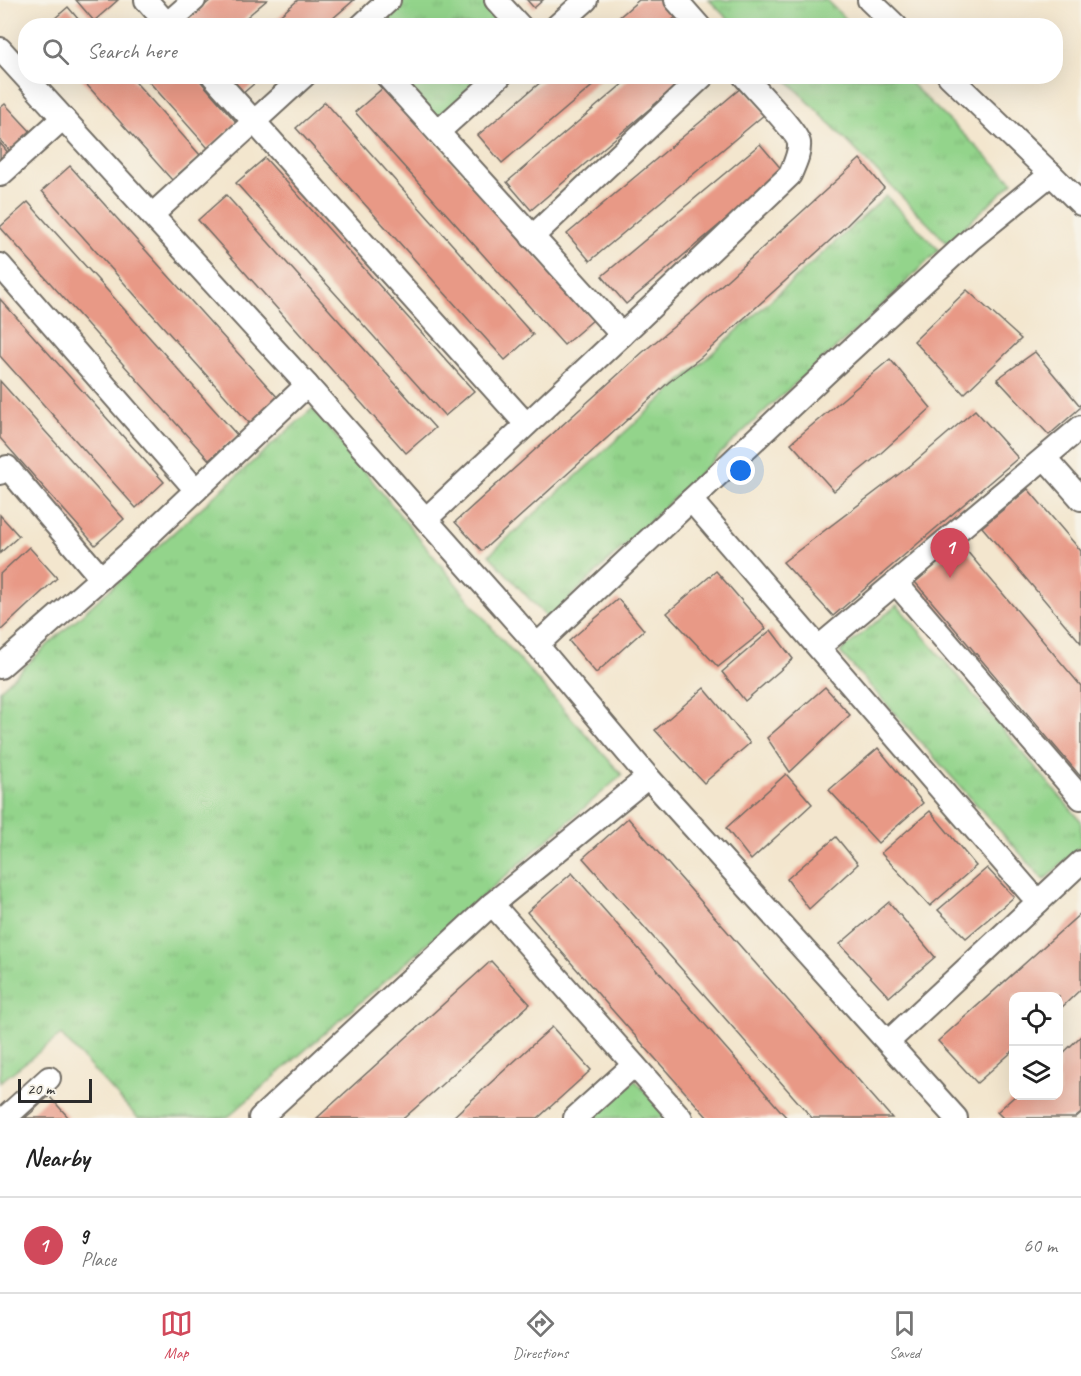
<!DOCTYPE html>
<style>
:root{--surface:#fff;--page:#f6f6f6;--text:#222;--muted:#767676;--line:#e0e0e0;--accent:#d1495b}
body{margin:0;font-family:Caveat,sans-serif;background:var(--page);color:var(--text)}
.controls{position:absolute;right:18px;bottom:18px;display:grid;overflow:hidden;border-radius:12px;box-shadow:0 6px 24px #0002}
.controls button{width:54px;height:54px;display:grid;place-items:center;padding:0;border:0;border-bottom:2px solid var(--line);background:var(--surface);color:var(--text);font:30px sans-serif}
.scale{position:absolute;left:18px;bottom:15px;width:74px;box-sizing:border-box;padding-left:6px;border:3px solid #2b2b2b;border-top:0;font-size:16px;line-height:21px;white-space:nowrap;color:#2b2b2b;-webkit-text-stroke:4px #f7f3e8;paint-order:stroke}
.you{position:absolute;left:741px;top:471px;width:21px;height:21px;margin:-15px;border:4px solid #fff;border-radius:50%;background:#1a73e8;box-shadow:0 0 0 9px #1a73e833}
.badge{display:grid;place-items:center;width:39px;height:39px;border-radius:50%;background:var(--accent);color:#fff;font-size:20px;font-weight:700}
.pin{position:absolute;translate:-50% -50px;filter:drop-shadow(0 2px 3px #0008)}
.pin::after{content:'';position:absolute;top:32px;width:21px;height:18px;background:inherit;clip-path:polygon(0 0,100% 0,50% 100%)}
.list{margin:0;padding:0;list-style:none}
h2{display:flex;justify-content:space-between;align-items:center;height:78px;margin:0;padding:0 24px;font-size:26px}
h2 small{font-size:20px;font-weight:400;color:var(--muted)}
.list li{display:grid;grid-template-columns:39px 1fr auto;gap:18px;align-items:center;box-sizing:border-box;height:96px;padding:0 24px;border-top:2px solid var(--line)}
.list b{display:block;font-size:22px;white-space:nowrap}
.list p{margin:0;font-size:20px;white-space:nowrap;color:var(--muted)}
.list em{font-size:20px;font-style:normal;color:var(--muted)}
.icon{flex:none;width:33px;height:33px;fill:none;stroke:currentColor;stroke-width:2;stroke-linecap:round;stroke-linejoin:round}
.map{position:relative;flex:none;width:1081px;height:1118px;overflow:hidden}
.search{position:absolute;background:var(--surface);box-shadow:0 6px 24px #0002;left:18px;right:18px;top:18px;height:66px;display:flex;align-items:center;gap:15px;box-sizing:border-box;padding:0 21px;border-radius:24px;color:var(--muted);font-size:22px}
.sheet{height:174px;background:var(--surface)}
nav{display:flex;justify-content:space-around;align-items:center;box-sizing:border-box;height:84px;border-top:2px solid var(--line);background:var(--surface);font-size:16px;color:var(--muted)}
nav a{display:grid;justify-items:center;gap:3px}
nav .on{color:var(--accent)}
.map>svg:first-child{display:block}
</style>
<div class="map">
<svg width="1081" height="1118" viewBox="0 0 1081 1118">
<defs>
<pattern id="grass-tufts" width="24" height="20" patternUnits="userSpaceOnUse" patternTransform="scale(1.5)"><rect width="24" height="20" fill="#93d48b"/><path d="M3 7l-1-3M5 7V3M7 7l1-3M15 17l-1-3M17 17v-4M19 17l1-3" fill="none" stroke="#7fb678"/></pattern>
</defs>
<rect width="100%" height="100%" fill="#f7f3e8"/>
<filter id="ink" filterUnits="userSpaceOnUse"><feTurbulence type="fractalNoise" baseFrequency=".0167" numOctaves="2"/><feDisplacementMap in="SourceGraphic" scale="12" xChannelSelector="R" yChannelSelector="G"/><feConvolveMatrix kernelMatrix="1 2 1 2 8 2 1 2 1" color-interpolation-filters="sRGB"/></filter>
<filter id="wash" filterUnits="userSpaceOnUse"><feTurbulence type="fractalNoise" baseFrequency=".008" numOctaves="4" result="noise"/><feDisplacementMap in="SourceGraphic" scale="24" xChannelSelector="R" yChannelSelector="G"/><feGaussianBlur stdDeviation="1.35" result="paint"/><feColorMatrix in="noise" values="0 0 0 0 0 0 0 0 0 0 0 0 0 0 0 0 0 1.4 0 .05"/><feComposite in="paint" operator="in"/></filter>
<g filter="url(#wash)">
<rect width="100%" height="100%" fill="#f3e6ce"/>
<g fill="url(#grass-tufts)" stroke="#5f805b" stroke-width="1.5">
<path d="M 405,0 L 484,0 L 508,25 L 375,26 Z"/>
<path d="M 709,0 L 826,0 L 852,25 L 734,25 Z"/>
<path d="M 399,77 L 487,77 L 439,121 Z"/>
<path d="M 784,77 L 904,77 L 1013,182 L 947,243 Z"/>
<path d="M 886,196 L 939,250 L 865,322 L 772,404 L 548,619 L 489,555 Z"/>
<path d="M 313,408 L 496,633 L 622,775 L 227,1118 L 138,1118 L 61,1035 L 0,1082 L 0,690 L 51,642 Z"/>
<path d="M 897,605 L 1081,821 L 1081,846 L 1044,880 L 840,652 Z"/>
<path d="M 635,1080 L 668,1118 L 590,1118 Z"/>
</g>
<g id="blocks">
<g fill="#e89986">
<path d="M 76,0 L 118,0 L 94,21 Z"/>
<path d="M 211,0 L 267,0 L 236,26 L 180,26 Z"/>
<path d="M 298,0 L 354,0 L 324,26 L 268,26 Z"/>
<path d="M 527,0 L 543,0 L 534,8 Z"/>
<path d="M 639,0 L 664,0 L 677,16 L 665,26 L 609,26 Z"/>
<path d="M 68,7 L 84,26 L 46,26 Z"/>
<path d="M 79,76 L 130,76 L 200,155 L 172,180 Z"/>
<path d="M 144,76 L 196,76 L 237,123 L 208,148 Z"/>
<path d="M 228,76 L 263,76 L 242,94 Z"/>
<path d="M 548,76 L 604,76 L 502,163 L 478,135 Z"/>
<path d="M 632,76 L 688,76 L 531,210 L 507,182 Z"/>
<path d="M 384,87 L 593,320 L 564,345 L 355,112 Z"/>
<path d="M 742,87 L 765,114 L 590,261 L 567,234 Z"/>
<path d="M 325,102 L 533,335 L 505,360 L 296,128 Z"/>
<path d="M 5,104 L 32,133 L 11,152 L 0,140 L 0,108 Z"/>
<path d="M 0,143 L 10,155 L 0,164 Z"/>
<path d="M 760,144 L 783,171 L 626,304 L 602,276 Z"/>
<path d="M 265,158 L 474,391 L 445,416 L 236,183 Z"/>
<path d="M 860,159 L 884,188 L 846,226 L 804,264 L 700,358 L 669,382 L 482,551 L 455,522 L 643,352 L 694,310 Z"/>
<path d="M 70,166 L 279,399 L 250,424 L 42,191 Z"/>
<path d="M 226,195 L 435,428 L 406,453 L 198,220 Z"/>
<path d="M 28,202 L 237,435 L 209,460 L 0,227 Z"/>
<path d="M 967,290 L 1021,339 L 964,394 L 914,341 Z"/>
<path d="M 0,299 L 164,482 L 136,508 L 0,356 Z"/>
<path d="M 1035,352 L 1081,407 L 1049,435 L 997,379 Z"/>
<path d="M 890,359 L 931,408 L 881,453 L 834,491 L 791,443 Z"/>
<path d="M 0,381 L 124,519 L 95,545 L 0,438 Z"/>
<path d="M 975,410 L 1018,458 L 833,616 L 783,562 L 911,465 Z"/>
<path d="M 1028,489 L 1081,551 L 1081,643 L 982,527 Z"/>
<path d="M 0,515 L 19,536 L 0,553 Z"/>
<path d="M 960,543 L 1081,686 L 1081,777 L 915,582 Z"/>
<path d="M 29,547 L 57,578 L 0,631 L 0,574 Z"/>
<path d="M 716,571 L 766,629 L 718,667 L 667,613 Z"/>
<path d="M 618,599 L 644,630 L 596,673 L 569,641 Z"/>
<path d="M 771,630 L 793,659 L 745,701 L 722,672 Z"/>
<path d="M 825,687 L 850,715 L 790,772 L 767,738 Z"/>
<path d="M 704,688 L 750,743 L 704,783 L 655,730 Z"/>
<path d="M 878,748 L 923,803 L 878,843 L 829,790 Z"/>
<path d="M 786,774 L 812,804 L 751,860 L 726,828 Z"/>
<path d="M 930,811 L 976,866 L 930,906 L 881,853 Z"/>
<path d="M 628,818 L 734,939 L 892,1118 L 812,1118 L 716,1008 L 583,858 Z"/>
<path d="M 836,837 L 858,864 L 809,909 L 787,879 Z"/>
<path d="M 987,868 L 1014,897 L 966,938 L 938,910 Z"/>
<path d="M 572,873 L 731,1054 L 787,1118 L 708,1118 L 606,1003 L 527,912 Z"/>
<path d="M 889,902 L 935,957 L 889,997 L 840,944 Z"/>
<path d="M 1081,913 L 1081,989 L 1059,1010 L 1059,996 L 1014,996 L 1014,1050 L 977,1083 L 938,1041 Z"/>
<path d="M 491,961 L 530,1004 L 440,1086 L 404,1118 L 317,1118 Z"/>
<path d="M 552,1027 L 591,1070 L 538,1118 L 452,1118 Z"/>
<path d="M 1081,1036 L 1081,1113 L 1075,1118 L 1003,1118 L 997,1112 L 1015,1096 L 1059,1095 L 1059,1057 Z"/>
<path d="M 49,1096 L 69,1118 L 25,1118 L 31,1113 Z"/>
</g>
</g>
</g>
<g filter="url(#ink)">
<use href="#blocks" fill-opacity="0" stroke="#716c64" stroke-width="1.5"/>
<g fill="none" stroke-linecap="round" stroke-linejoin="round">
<g stroke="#716c64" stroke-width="26">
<g id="minor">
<path d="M 146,0 L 169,26"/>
<path d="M 496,0 L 520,26"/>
<path d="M 676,0 L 699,26"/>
<path d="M 869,0 L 896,26"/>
<path d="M 167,24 L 194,0"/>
<path d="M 361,26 L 389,0"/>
<path d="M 557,26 L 586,0"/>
<path d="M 0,49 L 307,385"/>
<path d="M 213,76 L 526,424"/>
<path d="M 387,76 L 622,335"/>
<path d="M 949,76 L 1051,174 L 1081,204"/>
<path d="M 438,132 L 500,76"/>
<path d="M 0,175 L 63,118"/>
<path d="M 152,215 L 304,76"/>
<path d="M 532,237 L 703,76"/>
<path d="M 0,265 L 196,490"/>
<path d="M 1045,458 L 1081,499"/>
<path d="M 0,473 L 7,467 L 101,578"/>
<path d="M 691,500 L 1038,902"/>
<path d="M 426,519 L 622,335 L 790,175 C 794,165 800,154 799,143 C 797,132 754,88 744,76"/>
<path d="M 896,583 L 1081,798"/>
<path d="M 819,647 L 1081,427"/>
<path d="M 0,667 L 136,547 L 307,385 L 537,645 L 843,357 L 971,239 L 1051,174"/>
<path d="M 648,777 L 956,1118"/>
<path d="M 492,904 L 681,1118"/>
<path d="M 888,1042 L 1081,862"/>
<path d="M 5,1118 L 49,1078"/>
<path d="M 260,1118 L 492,904 L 648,777 L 537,645"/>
<path d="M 575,1118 L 634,1065"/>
</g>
</g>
<use href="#minor" stroke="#fff" stroke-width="22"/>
</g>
</g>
</svg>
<div class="controls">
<button><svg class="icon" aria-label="locate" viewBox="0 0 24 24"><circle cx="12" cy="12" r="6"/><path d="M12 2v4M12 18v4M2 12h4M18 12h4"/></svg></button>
<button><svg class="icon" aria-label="layers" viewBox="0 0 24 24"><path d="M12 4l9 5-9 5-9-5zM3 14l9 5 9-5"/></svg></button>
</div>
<div class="scale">20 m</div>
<div class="you"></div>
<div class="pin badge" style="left:950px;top:578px">1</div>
<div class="search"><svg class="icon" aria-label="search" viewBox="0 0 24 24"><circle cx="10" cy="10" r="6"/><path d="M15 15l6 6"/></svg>Search here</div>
</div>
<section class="sheet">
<h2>Nearby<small></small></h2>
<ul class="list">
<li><span class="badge">1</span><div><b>g</b><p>Place</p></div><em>60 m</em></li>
</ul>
</section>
<nav>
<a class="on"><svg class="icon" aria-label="map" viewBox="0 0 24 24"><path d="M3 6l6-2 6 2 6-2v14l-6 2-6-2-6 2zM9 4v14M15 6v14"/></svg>Map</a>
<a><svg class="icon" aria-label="directions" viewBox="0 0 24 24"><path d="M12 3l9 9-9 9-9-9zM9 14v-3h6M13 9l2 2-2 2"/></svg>Directions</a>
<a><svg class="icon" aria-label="saved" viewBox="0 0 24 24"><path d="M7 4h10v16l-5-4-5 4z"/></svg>Saved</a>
</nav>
